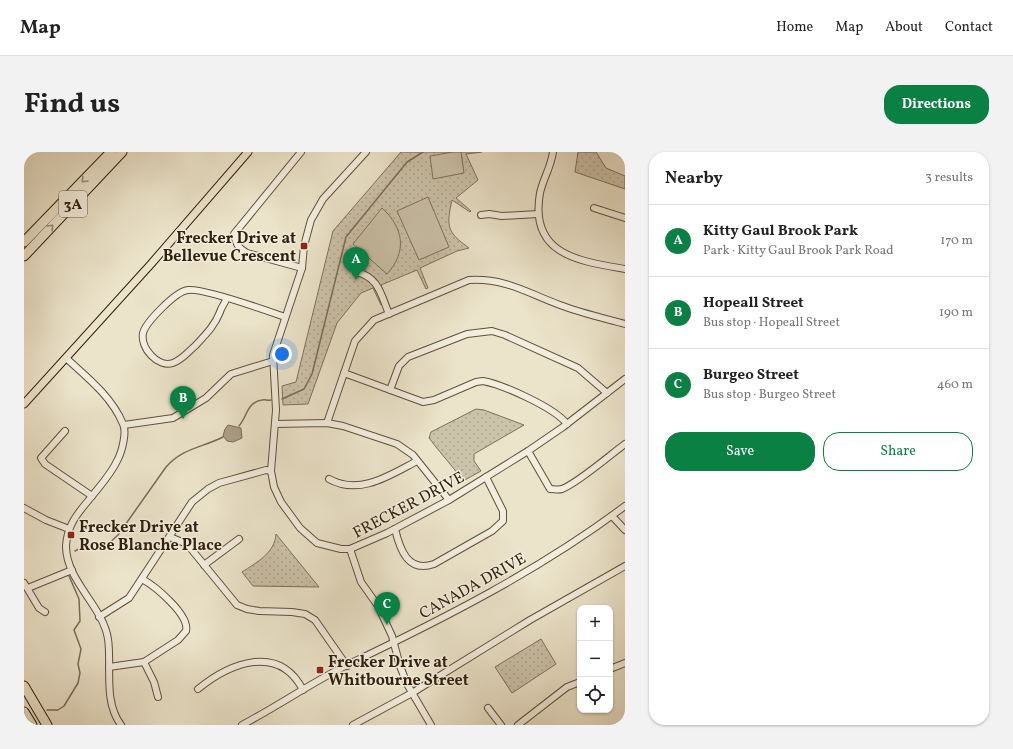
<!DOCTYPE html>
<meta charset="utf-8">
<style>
:root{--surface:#fff;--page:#f2f2f2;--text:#222;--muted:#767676;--line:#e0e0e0;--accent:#0b8043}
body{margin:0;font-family:Vollkorn,serif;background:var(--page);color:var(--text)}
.controls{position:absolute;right:12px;bottom:12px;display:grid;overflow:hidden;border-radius:8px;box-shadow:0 1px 3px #0004}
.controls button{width:36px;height:36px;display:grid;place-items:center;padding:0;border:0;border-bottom:1px solid var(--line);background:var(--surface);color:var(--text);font:20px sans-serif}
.you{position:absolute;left:258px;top:202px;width:14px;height:14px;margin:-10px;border:3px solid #fff;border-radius:50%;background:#1a73e8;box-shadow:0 0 0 6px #1a73e833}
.badge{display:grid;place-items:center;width:26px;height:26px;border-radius:50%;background:var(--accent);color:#fff;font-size:13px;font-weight:700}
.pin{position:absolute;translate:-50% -33px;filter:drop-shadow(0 1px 2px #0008)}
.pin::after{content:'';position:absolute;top:21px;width:14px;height:12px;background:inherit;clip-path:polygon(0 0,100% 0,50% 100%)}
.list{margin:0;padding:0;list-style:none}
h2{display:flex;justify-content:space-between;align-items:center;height:52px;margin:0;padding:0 16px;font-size:17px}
h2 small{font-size:13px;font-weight:400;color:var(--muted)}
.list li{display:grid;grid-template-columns:26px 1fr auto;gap:12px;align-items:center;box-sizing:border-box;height:72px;padding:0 16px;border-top:1px solid var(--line)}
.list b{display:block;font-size:15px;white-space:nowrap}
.list p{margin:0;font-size:13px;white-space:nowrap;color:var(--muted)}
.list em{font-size:13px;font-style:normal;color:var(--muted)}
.actions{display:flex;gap:8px;padding:12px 16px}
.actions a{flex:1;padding:9px 0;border:1px solid var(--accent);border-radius:16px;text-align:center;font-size:14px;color:var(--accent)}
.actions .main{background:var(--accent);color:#fff}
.icon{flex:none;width:22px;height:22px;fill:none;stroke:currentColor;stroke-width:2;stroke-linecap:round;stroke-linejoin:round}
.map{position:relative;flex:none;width:601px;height:573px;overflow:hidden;border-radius:16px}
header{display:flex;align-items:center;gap:24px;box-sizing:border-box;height:56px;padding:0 20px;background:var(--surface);border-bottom:1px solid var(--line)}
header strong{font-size:19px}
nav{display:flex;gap:22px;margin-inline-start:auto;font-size:14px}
.intro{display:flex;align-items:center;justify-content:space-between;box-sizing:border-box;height:96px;padding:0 24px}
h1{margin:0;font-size:28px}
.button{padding:10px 18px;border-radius:16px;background:var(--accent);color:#fff;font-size:14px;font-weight:700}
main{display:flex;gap:24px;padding:0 24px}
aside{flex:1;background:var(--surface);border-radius:16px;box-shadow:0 1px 3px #0004}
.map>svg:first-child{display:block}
</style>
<header>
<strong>Map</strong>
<nav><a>Home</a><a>Map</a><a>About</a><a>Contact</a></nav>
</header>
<div class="intro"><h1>Find us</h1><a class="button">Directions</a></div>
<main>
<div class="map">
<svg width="601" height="573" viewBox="0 0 601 573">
<defs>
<pattern id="grass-dots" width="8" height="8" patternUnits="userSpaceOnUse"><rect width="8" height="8" fill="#cbc2aa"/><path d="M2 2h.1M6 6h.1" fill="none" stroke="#afa691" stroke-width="1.8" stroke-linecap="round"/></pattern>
</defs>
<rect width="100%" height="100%" fill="#ebe3ca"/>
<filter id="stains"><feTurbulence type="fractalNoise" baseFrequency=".005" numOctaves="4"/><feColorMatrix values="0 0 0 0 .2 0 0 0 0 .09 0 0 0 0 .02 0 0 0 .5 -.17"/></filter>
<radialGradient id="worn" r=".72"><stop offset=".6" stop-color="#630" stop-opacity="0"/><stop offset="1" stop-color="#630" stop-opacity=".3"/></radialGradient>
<g fill="url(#grass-dots)" stroke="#7e705c">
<path d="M 377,0 L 458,0 L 442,2 L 454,28 L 432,46 L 447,59 L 446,60 L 428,48 C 422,75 423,80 445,96 L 433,99 L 396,116 L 404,136 L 402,137 L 393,118 L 357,133 L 364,150 L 357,153 L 349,136 L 337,141 L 313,171 L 284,252 L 259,253 L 258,234 L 272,230 L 309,79 Z"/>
<path d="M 554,0 L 572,0 L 582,16 L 601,24 L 601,37 L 551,20 Z"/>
<path d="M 452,257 L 460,258 L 500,273 L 450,302 L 450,309 L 457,319 L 439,329 C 428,313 416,301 405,286 L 407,280 Z"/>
<path d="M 252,382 L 295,435 L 229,434 L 218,420 C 232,411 251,401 252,382 Z"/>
<path d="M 517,487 L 532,512 L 488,541 L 471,515 Z"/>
</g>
<g fill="#cbc2aa" stroke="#7e705c">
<path d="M 429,0 L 437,0 L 440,21 L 409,27 L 406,4 Z"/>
<path d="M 404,45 L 425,95 L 395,108 L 373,59 Z"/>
<path d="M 358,56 C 379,75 384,99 363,122 L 329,92 Z"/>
</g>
<path fill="#aba08a" stroke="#7a6c58" d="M 204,273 L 217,276 L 218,286 L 209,290 L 203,289 L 199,284 L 201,277 Z"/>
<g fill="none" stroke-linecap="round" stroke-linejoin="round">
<g stroke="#7a6c58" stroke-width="1.5">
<path d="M 258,247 L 280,237 L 288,222 L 322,85 L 383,10 L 399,0"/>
<path d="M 215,274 C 223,265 223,250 238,248 C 243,247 242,249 247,248"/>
<path d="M 51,399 C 60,394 72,389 82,394 L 94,383 L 142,315 C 159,296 177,296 199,285"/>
<path d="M 23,558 L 34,558 L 40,554 L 54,531 L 56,521 L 54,512 L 57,497 L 50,478 L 56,469 L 55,447 L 45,424"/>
</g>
<g stroke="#5f503c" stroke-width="8">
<g id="minor">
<path d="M 277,0 L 210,82 C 212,92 214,96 223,101 L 278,116"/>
<path d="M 342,0 L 299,47 L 287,68 L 280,94 L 278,116 L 249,203 L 252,258 L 247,319 L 250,335 L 257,350 L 276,376 L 293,391 L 317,397 L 326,397 L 363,381 L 425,348 L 504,299 L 539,275 L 601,227"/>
<path d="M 529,0 C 527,15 519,27 516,41 C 505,103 555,109 601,117"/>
<path d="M 570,56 L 601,66"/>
<path d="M 457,63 L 465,62 L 478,64 L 514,62"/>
<path d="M 332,120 C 355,125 357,143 365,162"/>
<path d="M 202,147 C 201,152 197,155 196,160 C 190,175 181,183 171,194 C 164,200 158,208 149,211 C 134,216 116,196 119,181 C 122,170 152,139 164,138 C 178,136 244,159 261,165"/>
<path d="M 42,206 C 63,225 88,245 99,272 C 103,280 98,299 94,307 C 87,323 74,336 64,349 C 52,363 43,375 42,394 C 42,429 79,454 84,487 C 88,515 79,549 97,573"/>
<path d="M 320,221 L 399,250 L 410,248 L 452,230 L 459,229 C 480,233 531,256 543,272"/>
<path d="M 366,238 L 375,214 L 384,205 L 443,182 L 468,179 L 481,183 L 554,216 L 583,241"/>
<path d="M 303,271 L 331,189 L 350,168 L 445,128 C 482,126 503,141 536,153 C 557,161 579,166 601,172"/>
<path d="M 251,272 L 303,271 L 319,274 L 373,292 L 389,303 L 425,348"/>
<path d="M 100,273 L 149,266 L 182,246 L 207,222 L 249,209"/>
<path d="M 41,279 L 17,306 L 21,312 L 68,344"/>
<path d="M 504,299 L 526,337 C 530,337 534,338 538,337 C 554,331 586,303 601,292"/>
<path d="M 305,327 C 336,344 366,323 393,309"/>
<path d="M 0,356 L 22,368 L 45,377"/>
<path d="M 588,364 L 601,378"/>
<path d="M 371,377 C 376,398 384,421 410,412 L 468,379 L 479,369 L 479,359 L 462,325"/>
<path d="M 146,385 L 163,392 L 213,453 L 223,457 L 235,459 L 268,460 L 281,462 L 291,468 L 323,514"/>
<path d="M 326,397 L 337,430 L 354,454 L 368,484 L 376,514 L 383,532 L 407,573"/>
<path d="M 180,413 L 215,387"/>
<path d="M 0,431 L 15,456 L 21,460"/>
<path d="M 4,436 L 48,418"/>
<path d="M 75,465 L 105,446 L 168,350 L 184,337 L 195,331 L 242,318 L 247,319"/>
<path d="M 120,510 L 130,530 L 134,545"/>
<path d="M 85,515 L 120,510 L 154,488 L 162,479 C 166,463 131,434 118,427"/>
<path d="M 586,517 L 601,511"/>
<path d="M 174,537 C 206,511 255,491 279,538"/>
<path d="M 464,556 L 477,573"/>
<path d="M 218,573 C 254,554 287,531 323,513 C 419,467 516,418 601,354"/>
<path d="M 329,573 L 388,541 L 506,468 L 601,414"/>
<path d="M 494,573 L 543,535 L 556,530"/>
</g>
</g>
<g stroke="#301f0d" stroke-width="9">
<path id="major" d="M 0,252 L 127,112 L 224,0"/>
</g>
<g stroke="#301f0d" stroke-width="11">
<g id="highway">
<path d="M 0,90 L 87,0"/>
<path d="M 0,104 L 98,0"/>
<path d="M 0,534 L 23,573"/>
<path d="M 0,560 L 8,573"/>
</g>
</g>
<use href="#minor" stroke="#f2eddd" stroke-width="6"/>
<use href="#major" stroke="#ebe3ca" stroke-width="7"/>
<use href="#highway" stroke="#ebe3ca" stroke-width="9"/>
</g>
<defs><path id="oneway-chevron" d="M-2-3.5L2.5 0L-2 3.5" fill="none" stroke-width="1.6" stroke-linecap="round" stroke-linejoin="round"/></defs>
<g stroke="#978b75">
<use href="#oneway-chevron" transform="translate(60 28) rotate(134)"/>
<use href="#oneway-chevron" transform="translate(27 75) rotate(-46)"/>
</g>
<g fill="#8f2418" stroke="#f2eddd" stroke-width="1.5">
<rect x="276" y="90" width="8" height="8" rx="2"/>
<rect x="43" y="379" width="8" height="8" rx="2"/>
<rect x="292" y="514" width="8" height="8" rx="2"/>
</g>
<g text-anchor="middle" stroke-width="3" stroke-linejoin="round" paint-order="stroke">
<rect fill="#f2eddd" stroke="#6a5d4b" stroke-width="1" x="35" y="39" width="28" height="26" rx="3"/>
<g font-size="15" font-weight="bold" fill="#301f0d">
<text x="49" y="57">3A</text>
</g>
<g font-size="16" font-weight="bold" fill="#301f0d" stroke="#f2eddd" text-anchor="start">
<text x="272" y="91" text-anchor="end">Frecker Drive at<tspan x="272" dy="18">Bellevue Crescent</tspan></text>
<text x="55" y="380">Frecker Drive at<tspan x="55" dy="18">Rose Blanche Place</tspan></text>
<text x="304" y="515">Frecker Drive at<tspan x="304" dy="18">Whitbourne Street</tspan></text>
</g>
<g font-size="16" fill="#301f0d" stroke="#f2eddd">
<text transform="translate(384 352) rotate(-28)" y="6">FRECKER DRIVE</text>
<text transform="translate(448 433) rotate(-29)" y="6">CANADA DRIVE</text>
</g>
</g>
<rect width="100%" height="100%" filter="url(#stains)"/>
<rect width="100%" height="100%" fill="url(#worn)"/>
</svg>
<div class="controls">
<button>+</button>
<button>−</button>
<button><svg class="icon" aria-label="locate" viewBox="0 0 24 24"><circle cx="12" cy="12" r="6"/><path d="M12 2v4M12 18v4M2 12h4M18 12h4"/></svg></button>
</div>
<div class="you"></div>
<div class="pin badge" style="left:332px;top:128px">A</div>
<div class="pin badge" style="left:159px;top:267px">B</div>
<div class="pin badge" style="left:363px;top:473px">C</div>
</div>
<aside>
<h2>Nearby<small>3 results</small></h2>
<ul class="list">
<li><span class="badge">A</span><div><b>Kitty Gaul Brook Park</b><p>Park · Kitty Gaul Brook Park Road</p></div><em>170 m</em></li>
<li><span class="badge">B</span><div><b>Hopeall Street</b><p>Bus stop · Hopeall Street</p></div><em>190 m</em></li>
<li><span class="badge">C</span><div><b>Burgeo Street</b><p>Bus stop · Burgeo Street</p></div><em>460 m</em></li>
</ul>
<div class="actions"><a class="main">Save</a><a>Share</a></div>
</aside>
</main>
